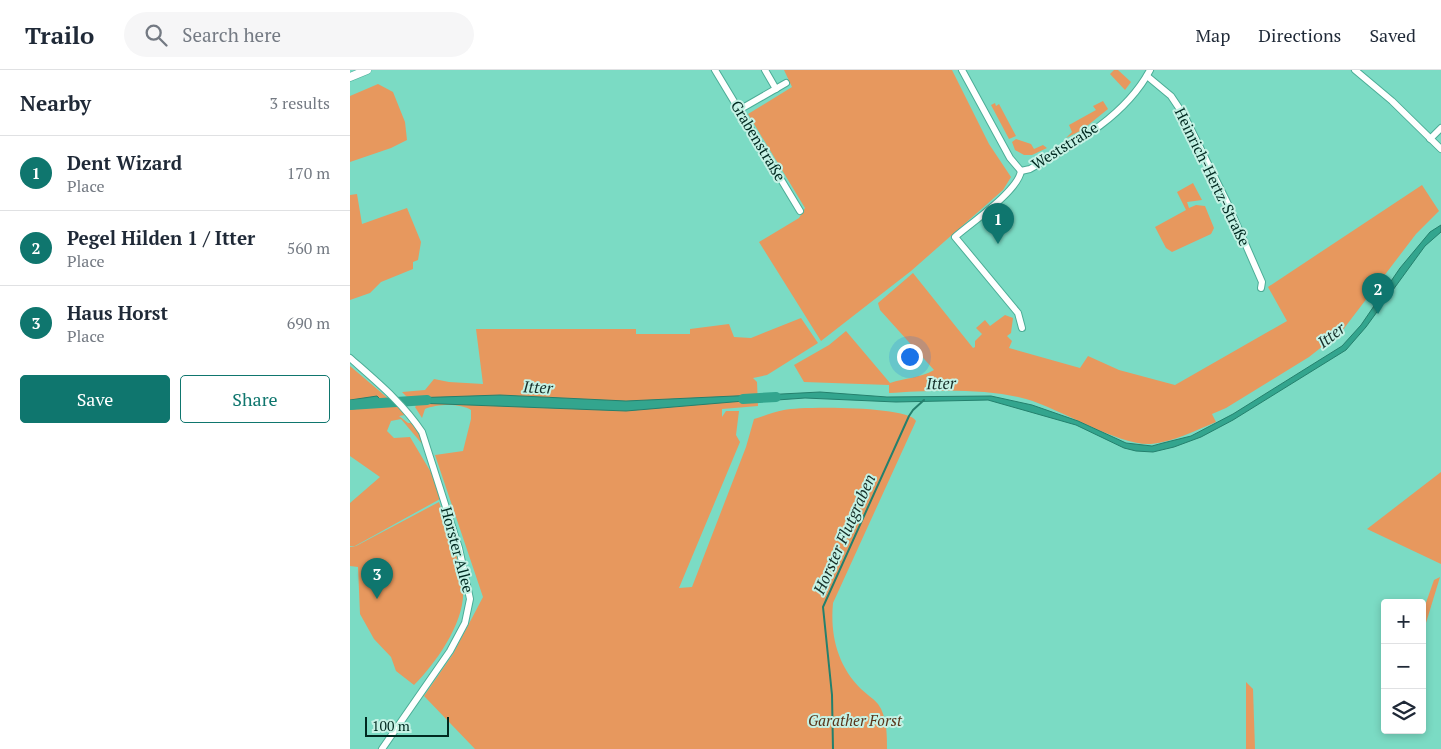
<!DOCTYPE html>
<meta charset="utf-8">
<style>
:root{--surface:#fff;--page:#f6f6f7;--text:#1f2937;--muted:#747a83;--line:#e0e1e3;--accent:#0f766e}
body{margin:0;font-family:"PT Serif",serif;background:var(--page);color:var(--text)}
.controls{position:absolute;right:15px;bottom:15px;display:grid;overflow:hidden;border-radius:5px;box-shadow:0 2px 8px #0003}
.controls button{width:45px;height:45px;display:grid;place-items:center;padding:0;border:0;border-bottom:1px solid var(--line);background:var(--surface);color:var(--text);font:25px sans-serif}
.scale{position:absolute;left:15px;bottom:12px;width:84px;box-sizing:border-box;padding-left:5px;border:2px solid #002920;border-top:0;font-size:14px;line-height:18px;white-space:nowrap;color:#002920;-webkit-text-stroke:4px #c5f2e5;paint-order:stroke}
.you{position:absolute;left:559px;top:286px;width:18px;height:18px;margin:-12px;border:4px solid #fff;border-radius:50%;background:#1a73e8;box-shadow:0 0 0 8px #1a73e833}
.badge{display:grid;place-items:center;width:32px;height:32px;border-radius:50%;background:var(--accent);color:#fff;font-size:16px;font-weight:700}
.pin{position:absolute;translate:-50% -41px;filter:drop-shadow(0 1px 2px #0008)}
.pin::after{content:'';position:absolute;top:26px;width:18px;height:15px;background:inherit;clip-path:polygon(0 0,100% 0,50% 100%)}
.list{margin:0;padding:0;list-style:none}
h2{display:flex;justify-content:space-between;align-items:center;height:65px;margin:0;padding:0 20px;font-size:21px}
h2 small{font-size:16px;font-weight:400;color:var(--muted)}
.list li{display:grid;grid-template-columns:32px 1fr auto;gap:15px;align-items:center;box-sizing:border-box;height:75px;padding:0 20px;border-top:1px solid var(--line)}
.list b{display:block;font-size:19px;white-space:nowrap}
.list p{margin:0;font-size:16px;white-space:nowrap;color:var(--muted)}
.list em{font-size:16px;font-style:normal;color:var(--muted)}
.actions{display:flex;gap:10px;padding:15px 20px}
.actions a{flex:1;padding:11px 0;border:1px solid var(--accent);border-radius:5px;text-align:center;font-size:18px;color:var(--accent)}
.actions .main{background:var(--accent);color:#fff}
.icon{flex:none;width:28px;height:28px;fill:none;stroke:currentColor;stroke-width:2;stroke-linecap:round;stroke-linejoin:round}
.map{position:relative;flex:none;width:1091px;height:679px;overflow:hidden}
header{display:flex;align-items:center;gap:30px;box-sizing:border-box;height:70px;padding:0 25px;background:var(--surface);border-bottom:1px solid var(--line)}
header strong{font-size:24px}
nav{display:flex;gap:28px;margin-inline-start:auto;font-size:18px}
.search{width:350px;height:45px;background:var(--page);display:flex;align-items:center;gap:12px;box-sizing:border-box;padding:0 18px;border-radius:28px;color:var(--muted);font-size:19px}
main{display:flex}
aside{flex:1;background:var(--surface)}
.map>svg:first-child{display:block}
</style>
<header>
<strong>Trailo</strong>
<div class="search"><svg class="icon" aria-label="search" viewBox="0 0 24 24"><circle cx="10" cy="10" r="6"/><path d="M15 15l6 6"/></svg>Search here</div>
<nav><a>Map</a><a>Directions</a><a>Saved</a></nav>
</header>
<main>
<aside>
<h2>Nearby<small>3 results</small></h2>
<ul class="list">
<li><span class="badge">1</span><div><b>Dent Wizard</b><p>Place</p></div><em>170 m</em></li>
<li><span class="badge">2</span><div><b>Pegel Hilden 1 / Itter</b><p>Place</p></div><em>560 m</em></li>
<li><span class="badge">3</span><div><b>Haus Horst</b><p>Place</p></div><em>690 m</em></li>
</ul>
<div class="actions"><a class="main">Save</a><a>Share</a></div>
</aside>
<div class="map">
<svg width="1091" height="679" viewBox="0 0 1091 679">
<rect width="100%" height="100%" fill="#7bdbc4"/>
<g fill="#e7985e">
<path d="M 434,0 L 602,0 L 639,74 L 661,107 L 653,120 L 561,201 L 471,271 L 409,172 L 449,148 L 455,138 L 398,44 L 442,17 Z"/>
<path d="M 764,0 L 768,0 L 781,12 L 775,20 L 760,4 Z"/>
<path d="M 28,14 L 43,22 L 55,52 L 57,70 L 41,78 L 0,92 L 0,26 Z"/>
<path d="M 753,31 L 758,39 L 732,60 L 716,68 L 722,62 L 719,55 L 746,40 L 743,36 Z"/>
<path d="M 645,33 L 646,36 L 649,34 L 666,66 L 659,69 L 641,35 Z"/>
<path d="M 666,69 L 681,74 L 684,79 L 693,75 L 697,78 L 682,85 L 674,85 L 665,80 L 662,72 Z"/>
<path d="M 843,113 L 852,130 L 837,132 L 839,138 L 846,135 L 855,136 L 864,158 L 861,164 L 822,182 L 816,178 L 805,157 L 836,140 L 827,122 Z"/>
<path d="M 1072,115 L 1089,141 L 1066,164 L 992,261 L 959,287 L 876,338 L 862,344 L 866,352 C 846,360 824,372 801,374 C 769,376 711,339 676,329 C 639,318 578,320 539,323 L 539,315 L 454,312 L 444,295 L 479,275 L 496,261 L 540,313 C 555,308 570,308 584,300 L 530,240 L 528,233 L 563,203 L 623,278 L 625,277 L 625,271 L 632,264 L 626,258 L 635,250 L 640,256 L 655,245 L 663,248 L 661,263 L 657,266 L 662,271 L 659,278 L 730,298 L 738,286 L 769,300 L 825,315 L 937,251 L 918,217 Z"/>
<path d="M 7,124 L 12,154 L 57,138 L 71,172 L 68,190 L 63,192 L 63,199 L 31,212 L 20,223 L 0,230 L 0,125 Z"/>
<path d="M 451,248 L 468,273 L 417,305 L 403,308 L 407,312 L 408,336 L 372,339 L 372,347 L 376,341 L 389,341 L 386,365 L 390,372 L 329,518 L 342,517 L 396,377 L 404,349 C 414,346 424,342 434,340 C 453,336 559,336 566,351 L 483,533 C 480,564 487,595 511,619 C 516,624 523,628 528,634 C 537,646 537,665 537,679 L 125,679 L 74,626 L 103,584 L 133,527 L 85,385 L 113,381 L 121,349 L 121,340 C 111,333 86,334 75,339 L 72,348 L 65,337 L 66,336 L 52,322 L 75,320 L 84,309 L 99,312 L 133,314 L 126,259 L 286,259 L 286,264 L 340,264 L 340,259 L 379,254 L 384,267 L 401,268 Z"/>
<path d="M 0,296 L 54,342 L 55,345 L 49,346 L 58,353 L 64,353 L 69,361 L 73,375 L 51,349 L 41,351 L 37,361 L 44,368 L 60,367 L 82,404 L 90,429 L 5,476 L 0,476 L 0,433 L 30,407 L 0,386 Z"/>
<path d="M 1091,402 L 1091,494 L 1017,459 Z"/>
<path d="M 89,432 C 98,459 110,489 113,518 C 116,551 86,593 64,615 L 46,601 L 41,587 L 24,569 L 10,544 L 8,497 L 0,496 L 0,477 L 6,476 Z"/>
<path d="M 1090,507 L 1072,566 L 1072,544 L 1084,510 Z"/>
<path d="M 896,612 L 903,619 L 905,679 L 896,679 Z"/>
</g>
<g fill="#33a58e" stroke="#24806d">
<path d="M 1091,155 L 1091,162 L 1075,176 L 1016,257 L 996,280 L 883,350 L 851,367 L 824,377 L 803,382 L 786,381 L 774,378 L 726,355 L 638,330 L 546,332 L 455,328 L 413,331 L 412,325 L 470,322 L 537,327 L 641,326 L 682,335 L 728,351 L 776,373 L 802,376 L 813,373 L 841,366 L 883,344 L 992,276 L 1011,255 L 1050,198 L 1080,162 Z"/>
<path d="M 150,325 L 276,331 L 406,325 L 406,330 L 276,341 L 66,333 L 61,328 Z"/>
<path d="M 27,326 L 37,336 L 0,339 L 0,330 Z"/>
</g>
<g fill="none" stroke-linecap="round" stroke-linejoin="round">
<path stroke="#24806d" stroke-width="2" d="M 483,679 L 482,625 L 473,537 L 559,346 L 563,340 L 574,330"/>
<g stroke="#33a58e" stroke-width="10">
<path d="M 393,329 L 426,327"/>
<path d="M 0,335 L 77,330"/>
</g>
<g stroke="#4cad97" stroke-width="8">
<g id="minor">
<path d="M 365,0 L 450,141"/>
<path d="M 415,0 L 426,19"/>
<path d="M 612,0 L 660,88 L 671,101"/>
<path d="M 1005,0 L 1042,31 L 1091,79"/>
<path d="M 797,6 L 821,26 L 835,47 L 877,132 L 912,212 L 911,218"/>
<path d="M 389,40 L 436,13"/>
<path d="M 1080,69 L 1091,58"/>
<path d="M 671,101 C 668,121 621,153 605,167 L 668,243 L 672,258"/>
<path d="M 671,101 L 680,99 C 724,74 775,47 800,0"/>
<path d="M 0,288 C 26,311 53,333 72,362 L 109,478 L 120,529 L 115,553 L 100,581 L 32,679"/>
</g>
</g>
<g stroke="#4cad97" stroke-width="9">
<path id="major" d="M 0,7 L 17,0"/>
</g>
<use href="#minor" stroke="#fff" stroke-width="6"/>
<use href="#major" stroke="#fff" stroke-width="8"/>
</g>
<g text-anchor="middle" stroke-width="4" stroke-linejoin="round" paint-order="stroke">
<g font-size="15" fill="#002920" stroke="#c5f2e5">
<text transform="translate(408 71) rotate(59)" y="5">Grabenstraße</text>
<text transform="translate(715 76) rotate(-32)" y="5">Weststraße</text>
<text transform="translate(862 107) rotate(64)" y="5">Heinrich-Hertz-Straße</text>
<text transform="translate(107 480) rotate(75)" y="5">Horster Allee</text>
</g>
<g font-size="15" font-style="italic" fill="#5a361b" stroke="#c5f2e5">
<text x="505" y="656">Garather Forst</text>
</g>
<g font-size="16" font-style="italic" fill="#17302a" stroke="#c5f2e5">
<text transform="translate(981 265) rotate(-38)" y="6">Itter</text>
<text transform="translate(591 313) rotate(-1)" y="6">Itter</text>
<text transform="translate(188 317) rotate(3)" y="6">Itter</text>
<text transform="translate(494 464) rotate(-66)" y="6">Horster Flutgraben</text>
</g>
</g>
</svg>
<div class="controls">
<button>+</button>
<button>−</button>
<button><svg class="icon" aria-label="layers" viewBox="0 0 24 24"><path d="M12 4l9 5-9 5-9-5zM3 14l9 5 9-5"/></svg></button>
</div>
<div class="scale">100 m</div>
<div class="you"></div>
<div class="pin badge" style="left:648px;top:174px">1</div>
<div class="pin badge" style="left:1028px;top:244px">2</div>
<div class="pin badge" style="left:27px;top:529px">3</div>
</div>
</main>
